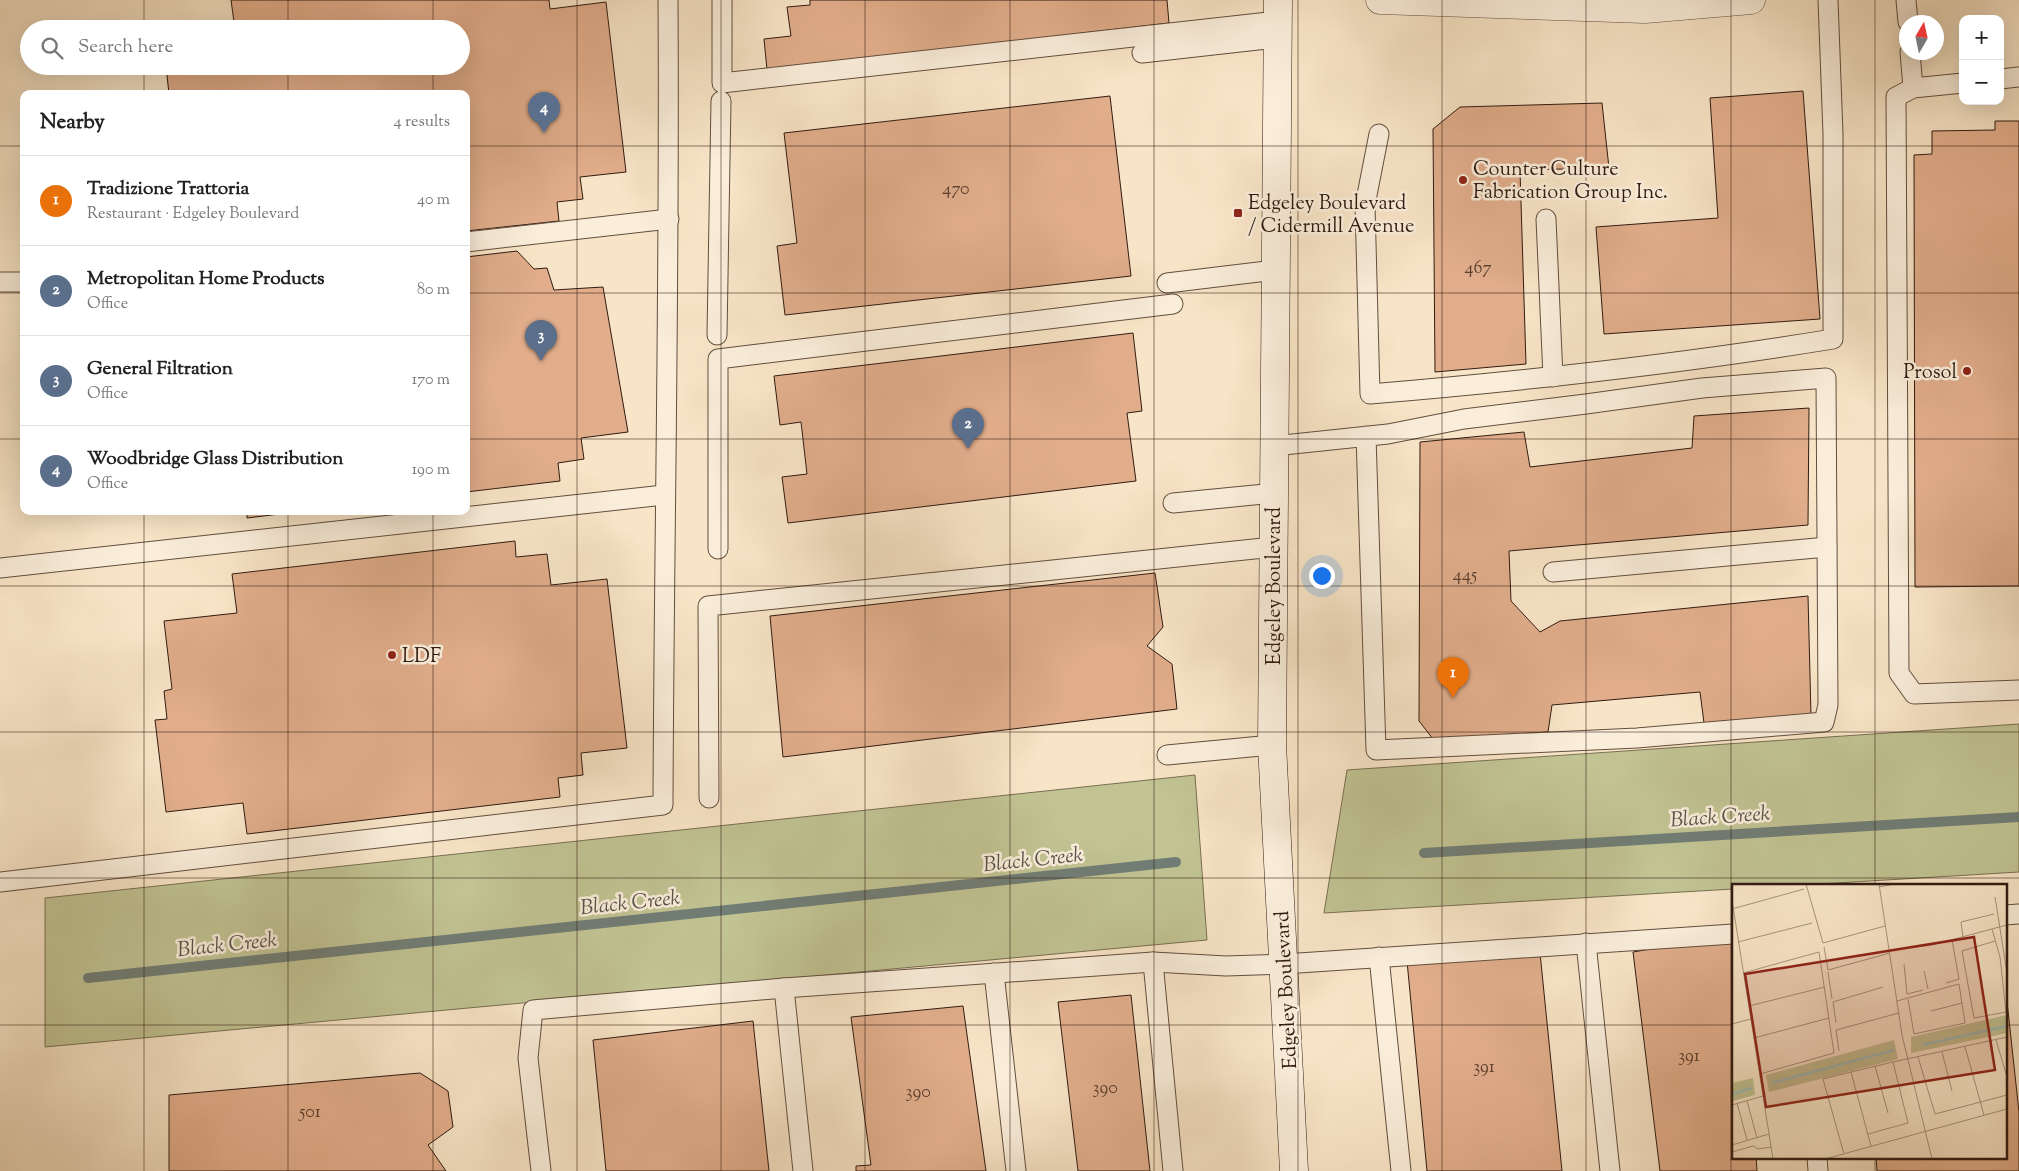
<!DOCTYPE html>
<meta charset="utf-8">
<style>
:root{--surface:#fff;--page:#f2f2f2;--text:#222;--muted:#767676;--line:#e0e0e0;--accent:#111827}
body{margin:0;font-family:"Sorts Mill Goudy",serif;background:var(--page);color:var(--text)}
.controls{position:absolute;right:15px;top:15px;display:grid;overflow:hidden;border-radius:10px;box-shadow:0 5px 20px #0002}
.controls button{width:45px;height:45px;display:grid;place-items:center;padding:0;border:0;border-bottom:1px solid var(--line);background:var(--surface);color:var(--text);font:25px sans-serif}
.compass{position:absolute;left:1899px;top:15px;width:45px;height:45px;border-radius:50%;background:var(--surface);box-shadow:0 5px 20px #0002;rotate:9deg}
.you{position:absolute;left:1321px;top:575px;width:18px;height:18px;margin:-12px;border:4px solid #fff;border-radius:50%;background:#1a73e8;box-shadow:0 0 0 8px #1a73e833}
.badge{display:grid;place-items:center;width:32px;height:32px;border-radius:50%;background:var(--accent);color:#fff;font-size:16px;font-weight:700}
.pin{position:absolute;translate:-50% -41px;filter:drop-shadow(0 1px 2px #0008)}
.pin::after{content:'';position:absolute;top:26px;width:18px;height:15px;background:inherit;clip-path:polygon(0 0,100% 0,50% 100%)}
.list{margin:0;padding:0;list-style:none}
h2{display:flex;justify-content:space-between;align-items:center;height:65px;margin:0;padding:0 20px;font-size:21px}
h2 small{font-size:16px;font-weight:400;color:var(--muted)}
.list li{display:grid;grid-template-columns:32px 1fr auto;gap:15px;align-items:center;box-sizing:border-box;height:90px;padding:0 20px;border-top:1px solid var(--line)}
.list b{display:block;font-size:19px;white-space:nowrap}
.list p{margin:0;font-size:16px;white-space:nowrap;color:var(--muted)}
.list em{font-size:16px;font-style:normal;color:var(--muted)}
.icon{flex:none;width:28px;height:28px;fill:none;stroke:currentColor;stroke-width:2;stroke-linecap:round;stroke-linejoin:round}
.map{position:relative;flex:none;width:2019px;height:1171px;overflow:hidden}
.search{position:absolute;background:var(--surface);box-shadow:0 5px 20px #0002;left:20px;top:20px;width:450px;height:55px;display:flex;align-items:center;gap:12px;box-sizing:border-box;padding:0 18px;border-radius:28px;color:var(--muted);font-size:19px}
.panel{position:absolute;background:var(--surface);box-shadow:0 5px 20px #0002;left:20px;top:90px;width:450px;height:425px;border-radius:10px}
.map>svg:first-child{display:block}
</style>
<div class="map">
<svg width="2019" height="1171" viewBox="0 0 2019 1171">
<rect width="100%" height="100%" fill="#f8e5c7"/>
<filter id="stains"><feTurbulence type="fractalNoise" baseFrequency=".004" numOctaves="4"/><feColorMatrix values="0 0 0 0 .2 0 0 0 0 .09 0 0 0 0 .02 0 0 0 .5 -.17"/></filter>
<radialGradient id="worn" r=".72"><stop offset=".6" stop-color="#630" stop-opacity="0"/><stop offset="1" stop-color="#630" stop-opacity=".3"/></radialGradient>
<g fill="#c1c393" stroke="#786f52">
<path d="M 2019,724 L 2019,872 L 1803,885 L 1733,885 L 1733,889 L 1324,913 L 1347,770 Z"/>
<path d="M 1195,775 L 1207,940 L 45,1047 L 45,898 Z"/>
</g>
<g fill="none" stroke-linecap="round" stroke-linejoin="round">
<g stroke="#717d75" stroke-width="10">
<path d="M 1424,853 L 2019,817"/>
<path d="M 88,978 L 1176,862"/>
</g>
</g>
<g fill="#e1ad8b" stroke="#301b11">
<path d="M 231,0 L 549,0 L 550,9 L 606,2 L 626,172 L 580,177 L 583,199 L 557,202 L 559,221 L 466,231 L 466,94 L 169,94 L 166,66 L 461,66 L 461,29 L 235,29 Z"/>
<path d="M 810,0 L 1167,0 L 1169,23 L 767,70 L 764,39 L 791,36 L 787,7 L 810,5 Z"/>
<path d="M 1803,91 L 1820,319 L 1604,334 L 1596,227 L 1718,218 L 1710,98 Z"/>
<path d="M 1110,96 L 1131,276 L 785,315 L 777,246 L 797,243 L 784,133 Z"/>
<path d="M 1602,103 L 1609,168 L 1520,170 L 1526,364 L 1435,372 L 1433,129 L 1460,107 Z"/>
<path d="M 1995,121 L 2019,121 L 2019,586 L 1915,587 L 1914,155 L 1932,154 L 1932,131 L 1995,130 Z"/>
<path d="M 517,251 L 534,269 L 547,268 L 554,290 L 603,287 L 628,432 L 581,438 L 584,459 L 558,463 L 560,481 L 466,492 L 466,257 Z"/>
<path d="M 1133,333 L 1142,411 L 1127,413 L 1136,481 L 788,523 L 782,477 L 807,474 L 801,422 L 780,425 L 774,376 Z"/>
<path d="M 1809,408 L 1808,525 L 1509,551 L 1511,601 L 1540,632 L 1560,621 L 1808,596 L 1811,716 L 1704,723 L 1700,692 L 1552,705 L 1548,732 L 1433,739 L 1419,721 L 1420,442 L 1524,432 L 1530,467 L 1692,448 L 1694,416 Z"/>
<path d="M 247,511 L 305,511 L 247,518 Z"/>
<path d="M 515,541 L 516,557 L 547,554 L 551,585 L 607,579 L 627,748 L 581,753 L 583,775 L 558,778 L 560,797 L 247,834 L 243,803 L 166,812 L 155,720 L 167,719 L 164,691 L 172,689 L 164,621 L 237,613 L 232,574 Z"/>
<path d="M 1155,573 L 1163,627 L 1147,646 L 1172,664 L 1177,709 L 783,757 L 770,616 Z"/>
<path d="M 1733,935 L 1733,1157 L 1756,1157 L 1757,1171 L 1660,1171 L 1633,952 Z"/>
<path d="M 1540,953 L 1562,1171 L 1427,1171 L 1407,961 Z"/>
<path d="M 2005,983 L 2019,1112 L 2019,1171 L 1877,1171 L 1876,1157 L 2005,1157 Z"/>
<path d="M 1131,995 L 1150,1171 L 1078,1171 L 1058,1002 Z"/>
<path d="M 963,1006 L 986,1171 L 856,1171 L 856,1166 L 871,1165 L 851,1017 Z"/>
<path d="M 753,1021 L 769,1171 L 606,1171 L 593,1040 Z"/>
<path d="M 420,1073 L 448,1091 L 453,1127 L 428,1145 L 446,1171 L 169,1171 L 169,1095 Z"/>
</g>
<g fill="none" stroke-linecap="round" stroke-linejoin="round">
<g stroke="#624e3e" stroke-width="21">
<g id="lane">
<path d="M 722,0 L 722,83 L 1277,21"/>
<path d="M 1906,0 L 1908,22"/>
<path d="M 1910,52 L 1913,88"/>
<path d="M 1142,53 L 1277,38"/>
<path d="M 2000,79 L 2019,77"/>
<path d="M 1963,83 L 1913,88 L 1896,97 L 1899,673 L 1914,694 L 2019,690"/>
<path d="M 1379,134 L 1365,205 L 1370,394 C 1525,381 1679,364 1833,339 L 1833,134 L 1828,0"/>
<path d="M 1546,219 L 1553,377"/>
<path d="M 466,242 L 669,219"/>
<path d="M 0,282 L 24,282"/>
<path d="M 1167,283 L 1275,270"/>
<path d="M 717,335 L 721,101"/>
<path d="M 1274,446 L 1388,434 L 1464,419 L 1586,404 L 1702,388 L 1826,378 L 1828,705 L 1824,722 L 1637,738 L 1376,750 L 1366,436"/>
<path d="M 1173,503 L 1274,493"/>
<path d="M 718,549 L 718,359 L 1173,304"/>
<path d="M 0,568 L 664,495"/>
<path d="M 1553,572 L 1827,547"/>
<path d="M 1167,755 L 1272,745"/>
<path d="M 709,798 L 708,606 L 1273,547"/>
<path d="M 0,882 L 663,805 C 664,537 670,268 668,0"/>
<path d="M 2005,915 L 2019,914"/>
<path d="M 1586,943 L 1610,1171"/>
<path d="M 1379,957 L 1401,1171"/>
<path d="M 1153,962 L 1226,966 L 1284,964 L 1733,934"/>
<path d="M 994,973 L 1016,1171"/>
<path d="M 784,988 L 1153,962 L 1173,1171"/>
<path d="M 1817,1157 L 1818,1171"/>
<path d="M 541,1171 L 528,1058 L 533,1010 L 784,988 L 803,1171"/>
</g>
</g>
<g stroke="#624e3e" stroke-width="29">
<path id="street" d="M 1380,0 L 1645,9 L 1751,0"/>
</g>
<g stroke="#301b11" stroke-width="29">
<path id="secondary" d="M 1278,0 L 1272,745 L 1294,1171"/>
</g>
<use href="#lane" stroke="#faeedb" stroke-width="19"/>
<use href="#street" stroke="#faeedb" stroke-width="28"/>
<use href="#secondary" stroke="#faeedb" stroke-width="28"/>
</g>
<path fill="none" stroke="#301b11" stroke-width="1" stroke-opacity="0.55" d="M 144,0 L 144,29M 288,0 L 288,29M 433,0 L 433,29M 577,0 L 577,1171M 721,0 L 721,1171M 865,0 L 865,1171M 1010,0 L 1010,1171M 1154,0 L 1154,1171M 1298,0 L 1298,1171M 1442,0 L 1442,1171M 1586,0 L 1586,1171M 1731,0 L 1731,1171M 1875,0 L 1875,885M 144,66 L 144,94M 288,66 L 288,94M 433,66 L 433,94M 0,146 L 24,146M 466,146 L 2019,146M 0,293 L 24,293M 466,293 L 2019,293M 0,439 L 24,439M 466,439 L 2019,439M 144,511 L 144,1171M 288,511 L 288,1171M 433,511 L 433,1171M 0,586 L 2019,586M 0,732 L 2019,732M 0,878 L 2019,878M 0,1025 L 1733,1025M 2005,1025 L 2019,1025M 1875,1157 L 1875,1171"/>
<g fill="#8f2418" stroke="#faeedb" stroke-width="2">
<circle cx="1463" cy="180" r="5"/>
<rect x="1233" y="208" width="10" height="10" rx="2.5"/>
<circle cx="1967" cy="371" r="5"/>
<circle cx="392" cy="655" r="5"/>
</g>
<g text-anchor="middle" stroke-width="5" stroke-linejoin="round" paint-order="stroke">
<g font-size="18" fill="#5c4030">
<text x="956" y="194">470</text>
<text x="1478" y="273">467</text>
<text x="1465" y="580">445</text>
<text x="1689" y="1061">391</text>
<text x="1484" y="1072">391</text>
<text x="1105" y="1093">390</text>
<text x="918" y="1097">390</text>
<text x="310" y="1117">501</text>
</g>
<g font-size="20" fill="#301b11" stroke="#faeedb" text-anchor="start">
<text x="1473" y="175">Counter Culture<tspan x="1473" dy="23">Fabrication Group Inc.</tspan></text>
<text x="1248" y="209">Edgeley Boulevard<tspan x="1248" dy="23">/ Cidermill Avenue</tspan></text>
<text x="1957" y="378" text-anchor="end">Prosol</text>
<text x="402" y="662">LDF</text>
</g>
<g font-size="20" fill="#301b11" stroke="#faeedb">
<text transform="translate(1273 586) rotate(-90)" y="7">Edgeley Boulevard</text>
<text transform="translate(1285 990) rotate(-93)" y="7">Edgeley Boulevard</text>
</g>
<g font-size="21" font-style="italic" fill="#56544b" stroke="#faeedb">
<text transform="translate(1720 816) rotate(-4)" y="7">Black Creek</text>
<text transform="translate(1033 859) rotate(-6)" y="7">Black Creek</text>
<text transform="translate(630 902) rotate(-6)" y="7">Black Creek</text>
<text transform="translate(227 944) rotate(-6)" y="7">Black Creek</text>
</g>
</g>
<g transform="translate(1732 884)">
<rect width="275" height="275" fill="#f8e5c7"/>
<path d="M 275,131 L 275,149 L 179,169 L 179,153 ZM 162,156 L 166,175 L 37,208 L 34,191 ZM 21,194 L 23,211 L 0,217 L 0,199 Z" fill="#c1c393"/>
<path fill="none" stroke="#9dbfb7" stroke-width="2.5" d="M 190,161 L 275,142M 40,199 L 162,166M 0,210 L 20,204"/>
<path fill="none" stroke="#a8947e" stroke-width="1" d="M 74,0 L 91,59 L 153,42M 147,0 L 170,151 L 200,275M 147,3 L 163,0M 263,13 L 275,89M 0,16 L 41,275M 0,25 L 72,5M 260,45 L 268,73 L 274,128 L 242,134 L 230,67 L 263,57M 231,53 L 229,38 L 262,30M 6,58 L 80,39M 92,63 L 96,86 L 158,69M 158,66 L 200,61 L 275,41M 172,80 L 175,110 L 191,106M 192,87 L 196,105M 96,88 L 100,115M 11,89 L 87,68 L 102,169 L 28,190M 214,99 L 227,95 L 220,56M 165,117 L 227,100 L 233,139 L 182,150 L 176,115M 17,122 L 93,103M 199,127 L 230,119M 104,139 L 101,118 L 151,103M 0,140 L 19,135M 22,154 L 97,134M 264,156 L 275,193M 233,163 L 252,231M 107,167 L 104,146 L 167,129M 210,168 L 220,207M 186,173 L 203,230 L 275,211M 161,178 L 275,153M 143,182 L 156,229M 119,188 L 161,178 L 176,239 L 136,250M 15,217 L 25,254M 5,219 L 15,256M 0,221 L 31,212M 0,261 L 37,250M 0,268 L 21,262 L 26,265 L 39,263M 112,270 L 91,195 L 119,188 L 139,262M 93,275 L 275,225"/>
<path fill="#8f2418" fill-opacity="0.15" stroke="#8f2418" stroke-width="2.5" d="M 242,53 L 263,186 L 34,223 L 13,90 Z"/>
<rect width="275" height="275" fill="none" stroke="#301b11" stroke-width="2.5"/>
</g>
<rect width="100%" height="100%" filter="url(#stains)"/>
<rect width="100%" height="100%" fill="url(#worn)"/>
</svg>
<div class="controls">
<button>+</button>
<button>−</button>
</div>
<svg class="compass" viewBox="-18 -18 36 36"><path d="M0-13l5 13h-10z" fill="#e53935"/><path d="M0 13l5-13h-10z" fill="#767676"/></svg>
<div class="you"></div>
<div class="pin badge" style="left:1453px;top:698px;background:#e8710a">1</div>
<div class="pin badge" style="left:968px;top:449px;background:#5c6f8a">2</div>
<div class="pin badge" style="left:541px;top:361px;background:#5c6f8a">3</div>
<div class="pin badge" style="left:544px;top:133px;background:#5c6f8a">4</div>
<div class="search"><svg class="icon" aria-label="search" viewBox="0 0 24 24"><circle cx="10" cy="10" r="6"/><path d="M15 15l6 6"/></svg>Search here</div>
<section class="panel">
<h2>Nearby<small>4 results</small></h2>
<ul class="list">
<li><span class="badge" style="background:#e8710a">1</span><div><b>Tradizione Trattoria</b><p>Restaurant · Edgeley Boulevard</p></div><em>40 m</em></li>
<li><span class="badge" style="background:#5c6f8a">2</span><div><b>Metropolitan Home Products</b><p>Office</p></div><em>80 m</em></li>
<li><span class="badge" style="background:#5c6f8a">3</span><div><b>General Filtration</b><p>Office</p></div><em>170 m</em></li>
<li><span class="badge" style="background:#5c6f8a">4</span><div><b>Woodbridge Glass Distribution</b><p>Office</p></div><em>190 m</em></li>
</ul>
</section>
</div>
